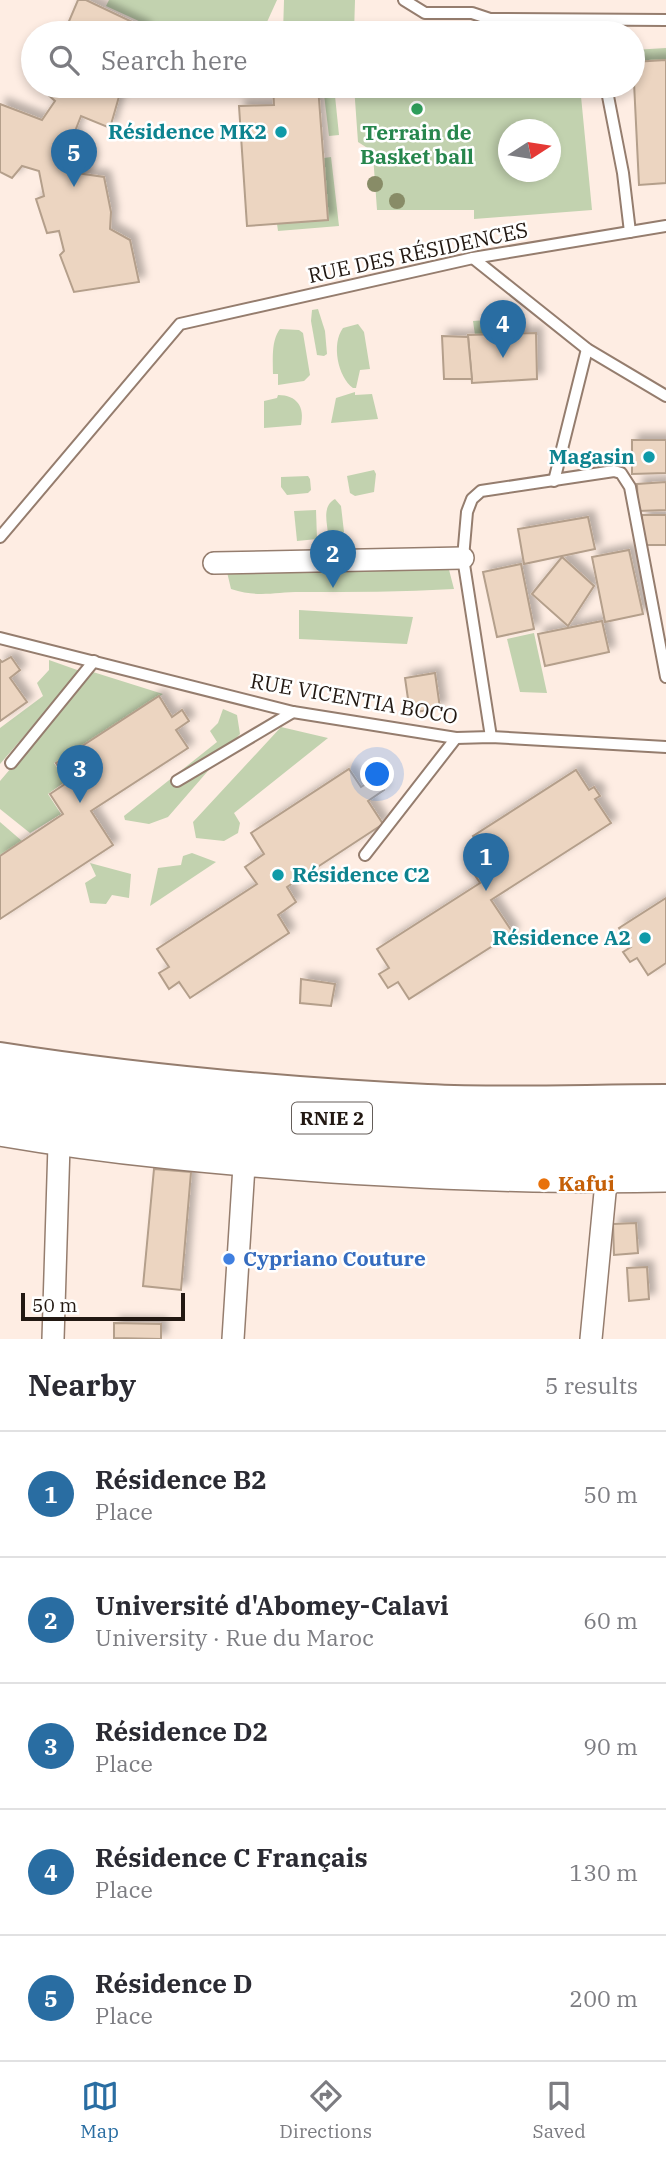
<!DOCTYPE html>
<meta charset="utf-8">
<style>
:root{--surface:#fff;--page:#f2f2f3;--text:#2b2b33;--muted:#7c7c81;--line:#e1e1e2;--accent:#296da2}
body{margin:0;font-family:"IBM Plex Serif",serif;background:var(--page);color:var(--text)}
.compass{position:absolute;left:498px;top:119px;width:63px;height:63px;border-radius:50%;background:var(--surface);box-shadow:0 4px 10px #0003;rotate:78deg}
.scale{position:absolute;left:21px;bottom:18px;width:164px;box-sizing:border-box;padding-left:7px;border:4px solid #221812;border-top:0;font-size:19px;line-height:24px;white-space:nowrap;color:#221812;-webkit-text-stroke:5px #fff;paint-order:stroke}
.you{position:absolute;left:378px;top:775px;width:24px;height:24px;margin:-18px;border:5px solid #fff;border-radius:50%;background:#1a73e8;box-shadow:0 0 0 10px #1a73e833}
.badge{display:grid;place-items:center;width:46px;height:46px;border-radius:50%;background:var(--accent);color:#fff;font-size:23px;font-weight:700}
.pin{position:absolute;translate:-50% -58px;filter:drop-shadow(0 2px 4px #0008)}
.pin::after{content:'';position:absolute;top:37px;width:24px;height:21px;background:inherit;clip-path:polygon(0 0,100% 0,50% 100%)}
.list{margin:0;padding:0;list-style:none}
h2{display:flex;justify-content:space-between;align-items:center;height:91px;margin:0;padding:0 28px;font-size:30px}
h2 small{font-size:23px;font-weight:400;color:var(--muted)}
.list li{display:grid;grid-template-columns:46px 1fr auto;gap:21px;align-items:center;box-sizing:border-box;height:126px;padding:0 28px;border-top:2px solid var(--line)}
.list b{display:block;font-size:26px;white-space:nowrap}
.list p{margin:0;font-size:23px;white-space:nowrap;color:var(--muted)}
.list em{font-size:23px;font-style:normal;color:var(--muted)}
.icon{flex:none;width:38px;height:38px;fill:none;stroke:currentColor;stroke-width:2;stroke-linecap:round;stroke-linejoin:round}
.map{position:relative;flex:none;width:666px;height:1339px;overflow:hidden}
.search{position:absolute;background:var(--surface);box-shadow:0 4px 10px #0003;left:21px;right:21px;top:21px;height:77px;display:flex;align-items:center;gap:18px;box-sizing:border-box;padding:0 24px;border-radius:38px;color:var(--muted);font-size:26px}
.sheet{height:721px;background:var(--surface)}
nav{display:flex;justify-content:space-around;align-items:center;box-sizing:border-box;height:98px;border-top:2px solid var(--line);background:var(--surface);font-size:19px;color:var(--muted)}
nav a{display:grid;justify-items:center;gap:4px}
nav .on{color:var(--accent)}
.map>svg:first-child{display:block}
</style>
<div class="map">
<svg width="666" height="1339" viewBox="0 0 666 1339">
<defs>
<filter id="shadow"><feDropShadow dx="6" dy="-6" stdDeviation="3.5" flood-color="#0004"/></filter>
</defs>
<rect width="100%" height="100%" fill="#feede3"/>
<g fill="#c2d2af" fill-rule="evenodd">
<path d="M 109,0 L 277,0 L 262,33 L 165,33 L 106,6 Z"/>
<path d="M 284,0 L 355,0 L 354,33 L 283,33 Z"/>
<path d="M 666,48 L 666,60 L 633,62 L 633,50 Z"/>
<path d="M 323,86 L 334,86 L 339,135 L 329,136 Z"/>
<path d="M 354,86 L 580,86 L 592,210 L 474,219 L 474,210 L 377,210 L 373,155 L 369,149 L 358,142 ZM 508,130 L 550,130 L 550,172 L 508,172 Z"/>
<path d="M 331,157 L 339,226 L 278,231 L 277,224 L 328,220 L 324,158 Z"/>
<path d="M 318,309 L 325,331 L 327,354 L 324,356 L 317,355 L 311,321 L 312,310 Z"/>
<path d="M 501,319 L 501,334 L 475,335 L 473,321 Z"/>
<path d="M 358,324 L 364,332 L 370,369 L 360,370 L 356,388 L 353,388 C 338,377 331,344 343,328 Z"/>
<path d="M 280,329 L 299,330 L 303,333 L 310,375 L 304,381 L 278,385 L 278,374 L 273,374 C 273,359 271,341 280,329 Z"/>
<path d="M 355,392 L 355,395 L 372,394 L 378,419 L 331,423 L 336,398 Z"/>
<path d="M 278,395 C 297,395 305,407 301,425 L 264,428 L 264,401 L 277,398 Z"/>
<path d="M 374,470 L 376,474 L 374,492 L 355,496 L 350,493 L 347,476 Z"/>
<path d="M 308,476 L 310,479 L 311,490 L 308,493 L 287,495 L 281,487 L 281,477 Z"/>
<path d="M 335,499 L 341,506 L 344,532 C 339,536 335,537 328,534 C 327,522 322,506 335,499 Z"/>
<path d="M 316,510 L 317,539 L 297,541 L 294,511 Z"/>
<path d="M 447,562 L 454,589 C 403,592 352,592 301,592 C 273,592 259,598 231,589 L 227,572 Z"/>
<path d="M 299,610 L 413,617 L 407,644 L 299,639 Z"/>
<path d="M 534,633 L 547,693 L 520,692 L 507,639 Z"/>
<path d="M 49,660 L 80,671 L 0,764 L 0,728 L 43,696 L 37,683 L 49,670 Z"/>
<path d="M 93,672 L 163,694 L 54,763 L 66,781 L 48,794 L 61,814 L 30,833 L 0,809 L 0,781 Z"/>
<path d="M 223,709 L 237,715 L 240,734 L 233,742 L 168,817 L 149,824 L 125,820 L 124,816 L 217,742 L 210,731 L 218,723 Z"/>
<path d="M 281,727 L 328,738 L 234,813 L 240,823 L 238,833 L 224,841 L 196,838 L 193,822 Z"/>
<path d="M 0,822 L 22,841 L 0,855 Z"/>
<path d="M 192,853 L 216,862 L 150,906 L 158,868 L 181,865 L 183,856 Z"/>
<path d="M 90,863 L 131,874 L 129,898 L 112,895 L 106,904 L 90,903 L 85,883 L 96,876 Z"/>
</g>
<g fill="#ecd5c1" stroke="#b49f8b" stroke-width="2" filter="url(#shadow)">
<path d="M 78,0 L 86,0 L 145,28 L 143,33 L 64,33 Z"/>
<path d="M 666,60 L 666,183 L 639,185 L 633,62 Z"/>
<path d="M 49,86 L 122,86 L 110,128 L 81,116 L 70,144 L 77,173 L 104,177 L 111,212 L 110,229 L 130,240 L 139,282 L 74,292 L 60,255 L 64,251 L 59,231 L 47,233 L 36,199 L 44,196 L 39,171 L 22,166 L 12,178 L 0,172 L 0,104 L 42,120 L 55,101 L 46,93 Z"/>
<path d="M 273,86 L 318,86 L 328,220 L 247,226 L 239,106 L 274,105 Z"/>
<path d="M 536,333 L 537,379 L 472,383 L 468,335 Z"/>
<path d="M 442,336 L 468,337 L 472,379 L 444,379 Z"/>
<path d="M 632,440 L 666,440 L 666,473 L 632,474 Z"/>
<path d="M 666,482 L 666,510 L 638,511 L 637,484 Z"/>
<path d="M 642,515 L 666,515 L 666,545 L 643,545 Z"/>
<path d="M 588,517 L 595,549 L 524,564 L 518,529 Z"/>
<path d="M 629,550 L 643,614 L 605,622 L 592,557 Z"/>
<path d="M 562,557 L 594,586 L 568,626 L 532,594 Z"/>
<path d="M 521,564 L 534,629 L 497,637 L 483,572 Z"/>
<path d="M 602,621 L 609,652 L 545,666 L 538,634 Z"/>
<path d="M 11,657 L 20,670 L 10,678 L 27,702 L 0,721 L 0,660 L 2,662 Z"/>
<path d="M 435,673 L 440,708 L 410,713 L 405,678 Z"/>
<path d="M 159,696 L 172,717 L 182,710 L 189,721 L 176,730 L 188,748 L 91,811 L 113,845 L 0,919 L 0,856 L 63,814 L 50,794 L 68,782 L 56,763 Z"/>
<path d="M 349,769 L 361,787 L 376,778 L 384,790 L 368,801 L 383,824 L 287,887 L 296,902 L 278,915 L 289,933 L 190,998 L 179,982 L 169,989 L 159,973 L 169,967 L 157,949 L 257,884 L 245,867 L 264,854 L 251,833 Z"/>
<path d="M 576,770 L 589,790 L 594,787 L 600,796 L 595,799 L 611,823 L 491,900 L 513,933 L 409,999 L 398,982 L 388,988 L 379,974 L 389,968 L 377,949 L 480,883 L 465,860 L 482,850 L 473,836 Z"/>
<path d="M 666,898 L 666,963 L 648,975 L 637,958 L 630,962 L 623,952 L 631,947 L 619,928 Z"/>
<path d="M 301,979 L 335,984 L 331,1006 L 300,1003 Z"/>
<path d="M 154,1169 L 191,1172 L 181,1290 L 143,1286 Z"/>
<path d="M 636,1223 L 638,1253 L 614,1255 L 613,1224 Z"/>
<path d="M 647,1267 L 649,1299 L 629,1301 L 627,1268 Z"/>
<path d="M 114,1323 L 161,1324 L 161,1339 L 114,1338 Z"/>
</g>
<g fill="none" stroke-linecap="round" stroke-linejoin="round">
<g stroke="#957d6e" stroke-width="14">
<g id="lane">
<path d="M 404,0 L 425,13 L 472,13 L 490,19 L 666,20"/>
<path d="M 606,86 L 623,173 L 630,232"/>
<path d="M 473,258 L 587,349 L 666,396"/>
<path d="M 554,481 L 587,349"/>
<path d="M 0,537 L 180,324 L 473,258 L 666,226"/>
<path d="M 0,638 L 293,712 L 456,738 L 491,737 L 666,747"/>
<path d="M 491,737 L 463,558 L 467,512 L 472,499 L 481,491 L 614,471 L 621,473 L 630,487 L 666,677"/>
<path d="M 11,763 L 94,661"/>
<path d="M 177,781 L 293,712"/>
<path d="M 365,855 L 456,738"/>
</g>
</g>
<g stroke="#957d6e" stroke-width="24">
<g id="street">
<path d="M 214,563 L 463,558"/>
<path d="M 0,1135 C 110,1154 221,1164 332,1172 C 443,1179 555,1184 666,1181"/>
<path d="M 53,1339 L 59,1145"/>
<path d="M 233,1339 L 244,1166"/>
<path d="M 591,1339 L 606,1182"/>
</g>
</g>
<g stroke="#957d6e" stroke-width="32">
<path id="secondary" d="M 0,1057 C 141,1079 284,1092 427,1099 C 507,1103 587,1099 666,1099"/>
</g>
<g stroke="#957d6e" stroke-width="40">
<g id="highway">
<path d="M 0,1080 C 220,1116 443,1129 666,1125"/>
<path d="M 0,1113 L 255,1145 L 426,1153 L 666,1156"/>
</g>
</g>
<use href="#lane" stroke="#fff" stroke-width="10"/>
<use href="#street" stroke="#fff" stroke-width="21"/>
<use href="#secondary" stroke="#fff" stroke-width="28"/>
<use href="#highway" stroke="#fff" stroke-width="37"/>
</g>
<g fill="#888c67">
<circle cx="375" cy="184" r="8"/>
<circle cx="397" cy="201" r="8"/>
</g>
<circle fill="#2e9e5b" stroke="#fff" stroke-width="2.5" cx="417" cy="109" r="7"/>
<g fill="#0f9aa8" stroke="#fff" stroke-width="2.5">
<circle cx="281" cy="132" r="7"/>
<circle cx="649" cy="457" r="7"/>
<circle cx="278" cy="875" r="7"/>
<circle cx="645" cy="938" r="7"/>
</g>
<circle fill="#e8710a" stroke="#fff" stroke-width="2.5" cx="544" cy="1184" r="7"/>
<circle fill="#3f7fe0" stroke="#fff" stroke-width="2.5" cx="229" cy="1259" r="7"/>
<g text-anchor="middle" stroke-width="5" stroke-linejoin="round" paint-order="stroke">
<rect fill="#fff" stroke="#645d59" stroke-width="2" x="292" y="1102.5" width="80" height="31" rx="5"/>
<g font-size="19" font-weight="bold" fill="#221812">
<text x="332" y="1125">RNIE 2</text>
</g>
<g font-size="21" font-weight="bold" fill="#0d838f" stroke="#fff" text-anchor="end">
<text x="267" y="139">Résidence MK2</text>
<text x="635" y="464">Magasin</text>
<text x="292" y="882" text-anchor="start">Résidence C2</text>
<text x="631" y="945">Résidence A2</text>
</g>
<g font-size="21" font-weight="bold" fill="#27864d" stroke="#fff">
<text x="417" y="140">Terrain de<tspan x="417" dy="24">Basket ball</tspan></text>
</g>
<g font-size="21" fill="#221812" stroke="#fff">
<text transform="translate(418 253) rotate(-12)" y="7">RUE DES RÉSIDENCES</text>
<text transform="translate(354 699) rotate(10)" y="7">RUE VICENTIA BOCO</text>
</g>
<g font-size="21" font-weight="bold" fill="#c56008" stroke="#fff" text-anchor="start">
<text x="558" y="1191">Kafui</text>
</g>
<g font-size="21" font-weight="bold" fill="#366cbe" stroke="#fff" text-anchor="start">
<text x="243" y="1266">Cypriano Couture</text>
</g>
</g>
</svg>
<svg class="compass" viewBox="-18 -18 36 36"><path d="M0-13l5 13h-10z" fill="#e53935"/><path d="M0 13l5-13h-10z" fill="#7c7c81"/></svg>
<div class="scale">50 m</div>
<div class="you"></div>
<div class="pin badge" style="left:486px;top:891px">1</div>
<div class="pin badge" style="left:333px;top:588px">2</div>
<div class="pin badge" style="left:80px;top:803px">3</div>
<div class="pin badge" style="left:503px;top:358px">4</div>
<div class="pin badge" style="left:74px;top:187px">5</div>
<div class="search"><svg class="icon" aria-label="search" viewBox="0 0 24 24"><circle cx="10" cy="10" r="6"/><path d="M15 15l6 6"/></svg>Search here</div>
</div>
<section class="sheet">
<h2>Nearby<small>5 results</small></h2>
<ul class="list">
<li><span class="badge">1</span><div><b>Résidence B2</b><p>Place</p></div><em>50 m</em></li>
<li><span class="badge">2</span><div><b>Université d'Abomey-Calavi</b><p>University · Rue du Maroc</p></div><em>60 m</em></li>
<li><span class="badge">3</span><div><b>Résidence D2</b><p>Place</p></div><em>90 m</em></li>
<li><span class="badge">4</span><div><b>Résidence C Français</b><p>Place</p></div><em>130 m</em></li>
<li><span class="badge">5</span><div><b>Résidence D</b><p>Place</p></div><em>200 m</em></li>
</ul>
</section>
<nav>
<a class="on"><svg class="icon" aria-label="map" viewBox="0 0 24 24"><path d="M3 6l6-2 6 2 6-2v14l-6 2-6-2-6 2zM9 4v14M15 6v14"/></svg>Map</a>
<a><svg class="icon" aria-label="directions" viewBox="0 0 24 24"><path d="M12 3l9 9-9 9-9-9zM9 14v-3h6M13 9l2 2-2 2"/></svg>Directions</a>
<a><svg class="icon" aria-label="saved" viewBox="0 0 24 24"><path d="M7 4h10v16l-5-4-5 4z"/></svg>Saved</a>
</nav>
